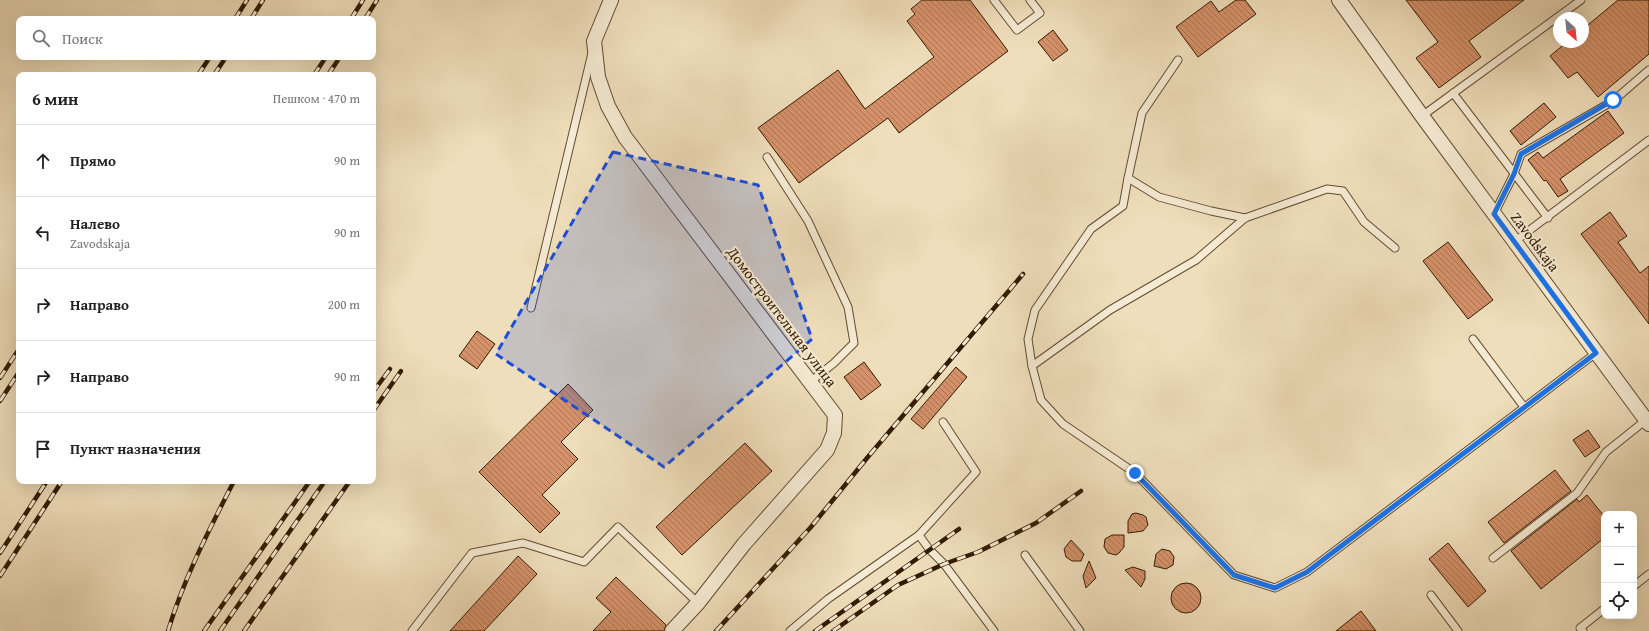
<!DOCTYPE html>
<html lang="ru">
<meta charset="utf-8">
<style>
:root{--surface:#fff;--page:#f6f6f6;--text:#222;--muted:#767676;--line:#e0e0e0}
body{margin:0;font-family:"Gentium Book Plus",serif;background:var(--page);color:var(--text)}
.controls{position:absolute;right:12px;bottom:12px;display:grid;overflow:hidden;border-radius:8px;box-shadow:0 4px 16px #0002}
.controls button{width:36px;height:36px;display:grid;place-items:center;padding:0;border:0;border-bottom:1px solid var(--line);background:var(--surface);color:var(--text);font:20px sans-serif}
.compass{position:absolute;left:1553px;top:12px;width:36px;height:36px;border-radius:50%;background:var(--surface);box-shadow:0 4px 16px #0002;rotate:153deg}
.stop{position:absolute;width:12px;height:12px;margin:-9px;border:3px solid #1a73e8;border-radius:50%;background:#fff}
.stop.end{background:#1a73e8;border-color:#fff;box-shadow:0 1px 4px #0008}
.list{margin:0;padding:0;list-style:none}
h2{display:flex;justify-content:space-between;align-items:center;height:52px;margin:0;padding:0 16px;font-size:17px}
h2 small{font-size:13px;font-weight:400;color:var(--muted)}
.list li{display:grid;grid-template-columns:26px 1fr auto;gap:12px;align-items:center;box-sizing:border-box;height:72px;padding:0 16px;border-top:1px solid var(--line)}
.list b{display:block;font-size:15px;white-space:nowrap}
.list p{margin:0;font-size:13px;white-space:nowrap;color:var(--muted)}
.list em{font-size:13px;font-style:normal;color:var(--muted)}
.icon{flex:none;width:22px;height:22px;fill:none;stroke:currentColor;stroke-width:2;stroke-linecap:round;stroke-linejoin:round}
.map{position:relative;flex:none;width:1649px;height:631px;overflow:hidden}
.search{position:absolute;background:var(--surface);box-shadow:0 4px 16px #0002;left:16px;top:16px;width:360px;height:44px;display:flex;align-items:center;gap:10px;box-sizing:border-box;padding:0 14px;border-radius:8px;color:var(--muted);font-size:15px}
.panel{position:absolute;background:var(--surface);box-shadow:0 4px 16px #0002;left:16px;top:72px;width:360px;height:412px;border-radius:8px}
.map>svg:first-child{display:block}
</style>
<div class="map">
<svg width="1649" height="631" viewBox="0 0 1649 631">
<defs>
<pattern id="building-back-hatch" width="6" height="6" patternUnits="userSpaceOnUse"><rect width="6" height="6" fill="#d5916a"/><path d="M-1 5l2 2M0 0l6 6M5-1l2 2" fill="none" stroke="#ad7655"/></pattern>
</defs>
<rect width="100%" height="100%" fill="#efdebb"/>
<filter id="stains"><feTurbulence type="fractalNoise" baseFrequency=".005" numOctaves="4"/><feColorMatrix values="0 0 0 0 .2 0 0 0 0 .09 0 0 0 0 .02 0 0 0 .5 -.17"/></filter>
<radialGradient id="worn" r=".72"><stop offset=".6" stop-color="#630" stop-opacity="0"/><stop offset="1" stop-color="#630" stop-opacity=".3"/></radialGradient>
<g fill="url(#building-back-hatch)" stroke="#331b00">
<path d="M 922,0 L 970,0 L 1008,51 L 899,133 L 888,118 L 799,183 L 758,128 L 838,70 L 865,109 L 934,57 L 907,21 L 915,14 L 911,9 Z"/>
<path d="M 1236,0 L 1245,0 L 1256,14 L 1198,57 L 1176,27 L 1211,1 L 1219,12 Z"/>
<path d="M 1406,0 L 1524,0 L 1469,41 L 1481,57 L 1439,88 L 1416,58 L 1438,42 Z"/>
<path d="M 1618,0 L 1649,0 L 1649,54 L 1598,97 L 1577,72 L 1568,78 L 1550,56 L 1567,42 L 1583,42 L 1583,29 Z"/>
<path d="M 1053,30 L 1068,50 L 1053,61 L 1038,42 Z"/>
<path d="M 1544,103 L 1556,117 L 1521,145 L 1510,131 Z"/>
<path d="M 1608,111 L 1624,133 L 1560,179 L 1568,191 L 1558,197 L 1546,180 L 1544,181 L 1528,160 L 1538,152 L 1543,158 Z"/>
<path d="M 1610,212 L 1627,236 L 1618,242 L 1640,273 L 1649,266 L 1649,324 L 1581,234 Z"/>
<path d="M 1448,242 L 1493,300 L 1468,319 L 1423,261 Z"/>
<path d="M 477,331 L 495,344 L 477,369 L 459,356 Z"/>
<path d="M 864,362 L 881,385 L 861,400 L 844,377 Z"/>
<path d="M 956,367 L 967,377 L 923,429 L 911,419 Z"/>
<path d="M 568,384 L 593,410 L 561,442 L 578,459 L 542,495 L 560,513 L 540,533 L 479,472 Z"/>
<path d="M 1588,430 L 1600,447 L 1585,457 L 1573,440 Z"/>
<path d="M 745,443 L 772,471 L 682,555 L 656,527 Z"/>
<path d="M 1555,470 L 1571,491 L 1504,543 L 1488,522 Z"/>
<path d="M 1587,495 L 1604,516 L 1604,538 L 1541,589 L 1511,551 L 1577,499 L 1579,502 Z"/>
<path d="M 1136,513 L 1143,515 L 1146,517 L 1148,525 L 1143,531 L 1128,533 L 1128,521 L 1132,514 Z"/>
<path d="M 1112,535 L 1124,535 L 1124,547 L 1119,553 L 1116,555 L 1108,553 L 1104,547 L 1105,539 Z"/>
<path d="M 1071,540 L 1084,554 L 1081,561 L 1072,561 L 1066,557 L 1064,549 Z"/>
<path d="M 1448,543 L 1486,591 L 1468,607 L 1429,559 Z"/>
<path d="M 1162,549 L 1170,551 L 1174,557 L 1173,565 L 1166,569 L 1154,566 L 1156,554 Z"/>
<path d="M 518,556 L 537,574 L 484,631 L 450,631 Z"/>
<path d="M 1089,561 L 1096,578 L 1086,588 L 1083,576 Z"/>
<path d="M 1133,567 L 1145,571 L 1145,579 L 1141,587 L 1125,570 Z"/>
<path d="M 616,577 L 666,625 L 664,631 L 593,631 L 611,612 L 596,598 Z"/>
<circle cx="1186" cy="598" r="15"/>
<path d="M 1361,611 L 1376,631 L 1336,631 Z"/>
</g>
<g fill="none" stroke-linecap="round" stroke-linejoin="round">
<g stroke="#624c2f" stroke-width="9">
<g id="service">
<path d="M 994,0 L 1017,30 L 1040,13 L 1030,0"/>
<path d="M 1178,60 L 1142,113 L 1128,178 L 1123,206 L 1091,229 L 1035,310 L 1028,339 L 1032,366 L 1041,400 L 1063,424 L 1135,473 L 1234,575 L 1275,588 L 1307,572 L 1596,353"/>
<path d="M 1453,93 L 1548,218"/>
<path d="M 1422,116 L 1581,0"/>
<path d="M 767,157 L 808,221 L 848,307 L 854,343 L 834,363 L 810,382"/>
<path d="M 1128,178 L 1159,197 L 1211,211 L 1245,218"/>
<path d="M 1494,214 L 1514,174 L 1521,154 L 1613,101 L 1649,70"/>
<path d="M 1514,242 L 1649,140"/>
<path d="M 531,308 L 592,53"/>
<path d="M 1473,339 L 1524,407"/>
<path d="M 1032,366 L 1110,310 L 1196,260 L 1245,218 L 1327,189 L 1343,191 L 1364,222 L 1395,248"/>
<path d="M 919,535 L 929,549 L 944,564 L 994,631"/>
<path d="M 1025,555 L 1080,631"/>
<path d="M 1493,558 L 1577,493 L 1606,452 L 1646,420"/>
<path d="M 1634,586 L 1649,574"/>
<path d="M 1431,595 L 1458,631"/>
<path d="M 412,631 L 472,553 L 523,543 L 584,562 L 618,527 L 698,603"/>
<path d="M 790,631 L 828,599 L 919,535 L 976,472 L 943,422"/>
<path d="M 1583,631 L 1580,628 L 1604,609"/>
</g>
</g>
<g stroke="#624c2f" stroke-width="16">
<g id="minor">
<path d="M 611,0 L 594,41 L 598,77 L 608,106 L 625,137 L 835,415 L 834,433 L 827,450 L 744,544 L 698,603 L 672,631"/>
<path d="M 1339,0 L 1422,116 L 1649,424"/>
</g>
</g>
<use href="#service" stroke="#f5ead3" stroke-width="7"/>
<use href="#minor" stroke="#f5ead3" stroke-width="14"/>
<g stroke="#331b00" stroke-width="4.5">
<g id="rail">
<path d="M 235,19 L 247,0"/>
<path d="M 251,19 L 263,0"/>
<path d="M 351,19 L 363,0"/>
<path d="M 365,19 L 377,0"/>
<path d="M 198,75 L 210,57"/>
<path d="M 214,75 L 226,57"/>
<path d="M 314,75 L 326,57"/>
<path d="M 328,75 L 340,57"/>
<path d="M 0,378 L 19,349"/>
<path d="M 373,392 L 390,369"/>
<path d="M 0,401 L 19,372"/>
<path d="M 373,411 L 401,371"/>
<path d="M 0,553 L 47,481"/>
<path d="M 0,576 L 62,481"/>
<path d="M 168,631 C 184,578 209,530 234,481"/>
<path d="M 204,631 L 310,481"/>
<path d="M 220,631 L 325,481"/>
<path d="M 244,631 L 350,481"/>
<path d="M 716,631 L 811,527 L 867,458 L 1023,274"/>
<path d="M 815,631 L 959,529"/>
<path d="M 833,631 L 898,585 L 944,564 L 978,552 L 1036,523 L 1081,491"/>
</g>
</g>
<use href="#rail" stroke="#f5ead3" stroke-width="3" stroke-dasharray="9" stroke-linecap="butt"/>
</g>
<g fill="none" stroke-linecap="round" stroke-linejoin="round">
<path stroke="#1a73e8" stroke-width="5" d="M 1135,473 L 1234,575 L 1275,588 L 1307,572 L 1596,353 L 1494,214 L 1514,174 L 1521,154 L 1613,100"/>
</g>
<path fill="#1d4ed8" fill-opacity="0.2" stroke="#1d4ed8" stroke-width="3" stroke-dasharray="8 5" stroke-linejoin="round" d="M 613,152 L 758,185 L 812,339 L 664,467 L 496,354 Z"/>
<g text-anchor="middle" stroke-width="4" stroke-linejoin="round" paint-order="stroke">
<g font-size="15" fill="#331b00" stroke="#f5ead3">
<text transform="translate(1535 242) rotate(53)" y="5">Zavodskaja</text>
<text transform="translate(782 317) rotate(53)" y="5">Домостроительная улица</text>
</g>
</g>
<rect width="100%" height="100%" filter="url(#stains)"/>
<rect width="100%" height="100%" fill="url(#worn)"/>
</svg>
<div class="controls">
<button>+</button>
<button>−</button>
<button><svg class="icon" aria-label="locate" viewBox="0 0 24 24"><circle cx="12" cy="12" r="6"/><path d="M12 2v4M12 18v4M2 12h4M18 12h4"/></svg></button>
</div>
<svg class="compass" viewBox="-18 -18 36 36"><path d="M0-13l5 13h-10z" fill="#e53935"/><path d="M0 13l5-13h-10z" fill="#767676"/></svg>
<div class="stop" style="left:1613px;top:100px"></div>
<div class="stop end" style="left:1135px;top:473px"></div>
<div class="search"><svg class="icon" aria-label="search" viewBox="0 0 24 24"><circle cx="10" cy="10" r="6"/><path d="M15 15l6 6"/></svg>Поиск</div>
<section class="panel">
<h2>6 мин<small>Пешком · 470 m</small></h2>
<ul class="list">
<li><svg class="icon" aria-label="ahead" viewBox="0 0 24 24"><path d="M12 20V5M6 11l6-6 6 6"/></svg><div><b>Прямо</b></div><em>90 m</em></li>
<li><svg class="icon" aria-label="left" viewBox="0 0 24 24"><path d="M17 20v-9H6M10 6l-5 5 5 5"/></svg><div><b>Налево</b><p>Zavodskaja</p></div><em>90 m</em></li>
<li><svg class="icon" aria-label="right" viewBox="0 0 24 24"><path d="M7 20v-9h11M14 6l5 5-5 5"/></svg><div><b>Направо</b></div><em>200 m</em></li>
<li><svg class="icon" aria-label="right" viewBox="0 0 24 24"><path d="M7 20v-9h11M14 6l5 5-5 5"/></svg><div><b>Направо</b></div><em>90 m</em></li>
<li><svg class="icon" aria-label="arrive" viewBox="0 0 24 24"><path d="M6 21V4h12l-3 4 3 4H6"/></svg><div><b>Пункт назначения</b></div></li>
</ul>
</section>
</div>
